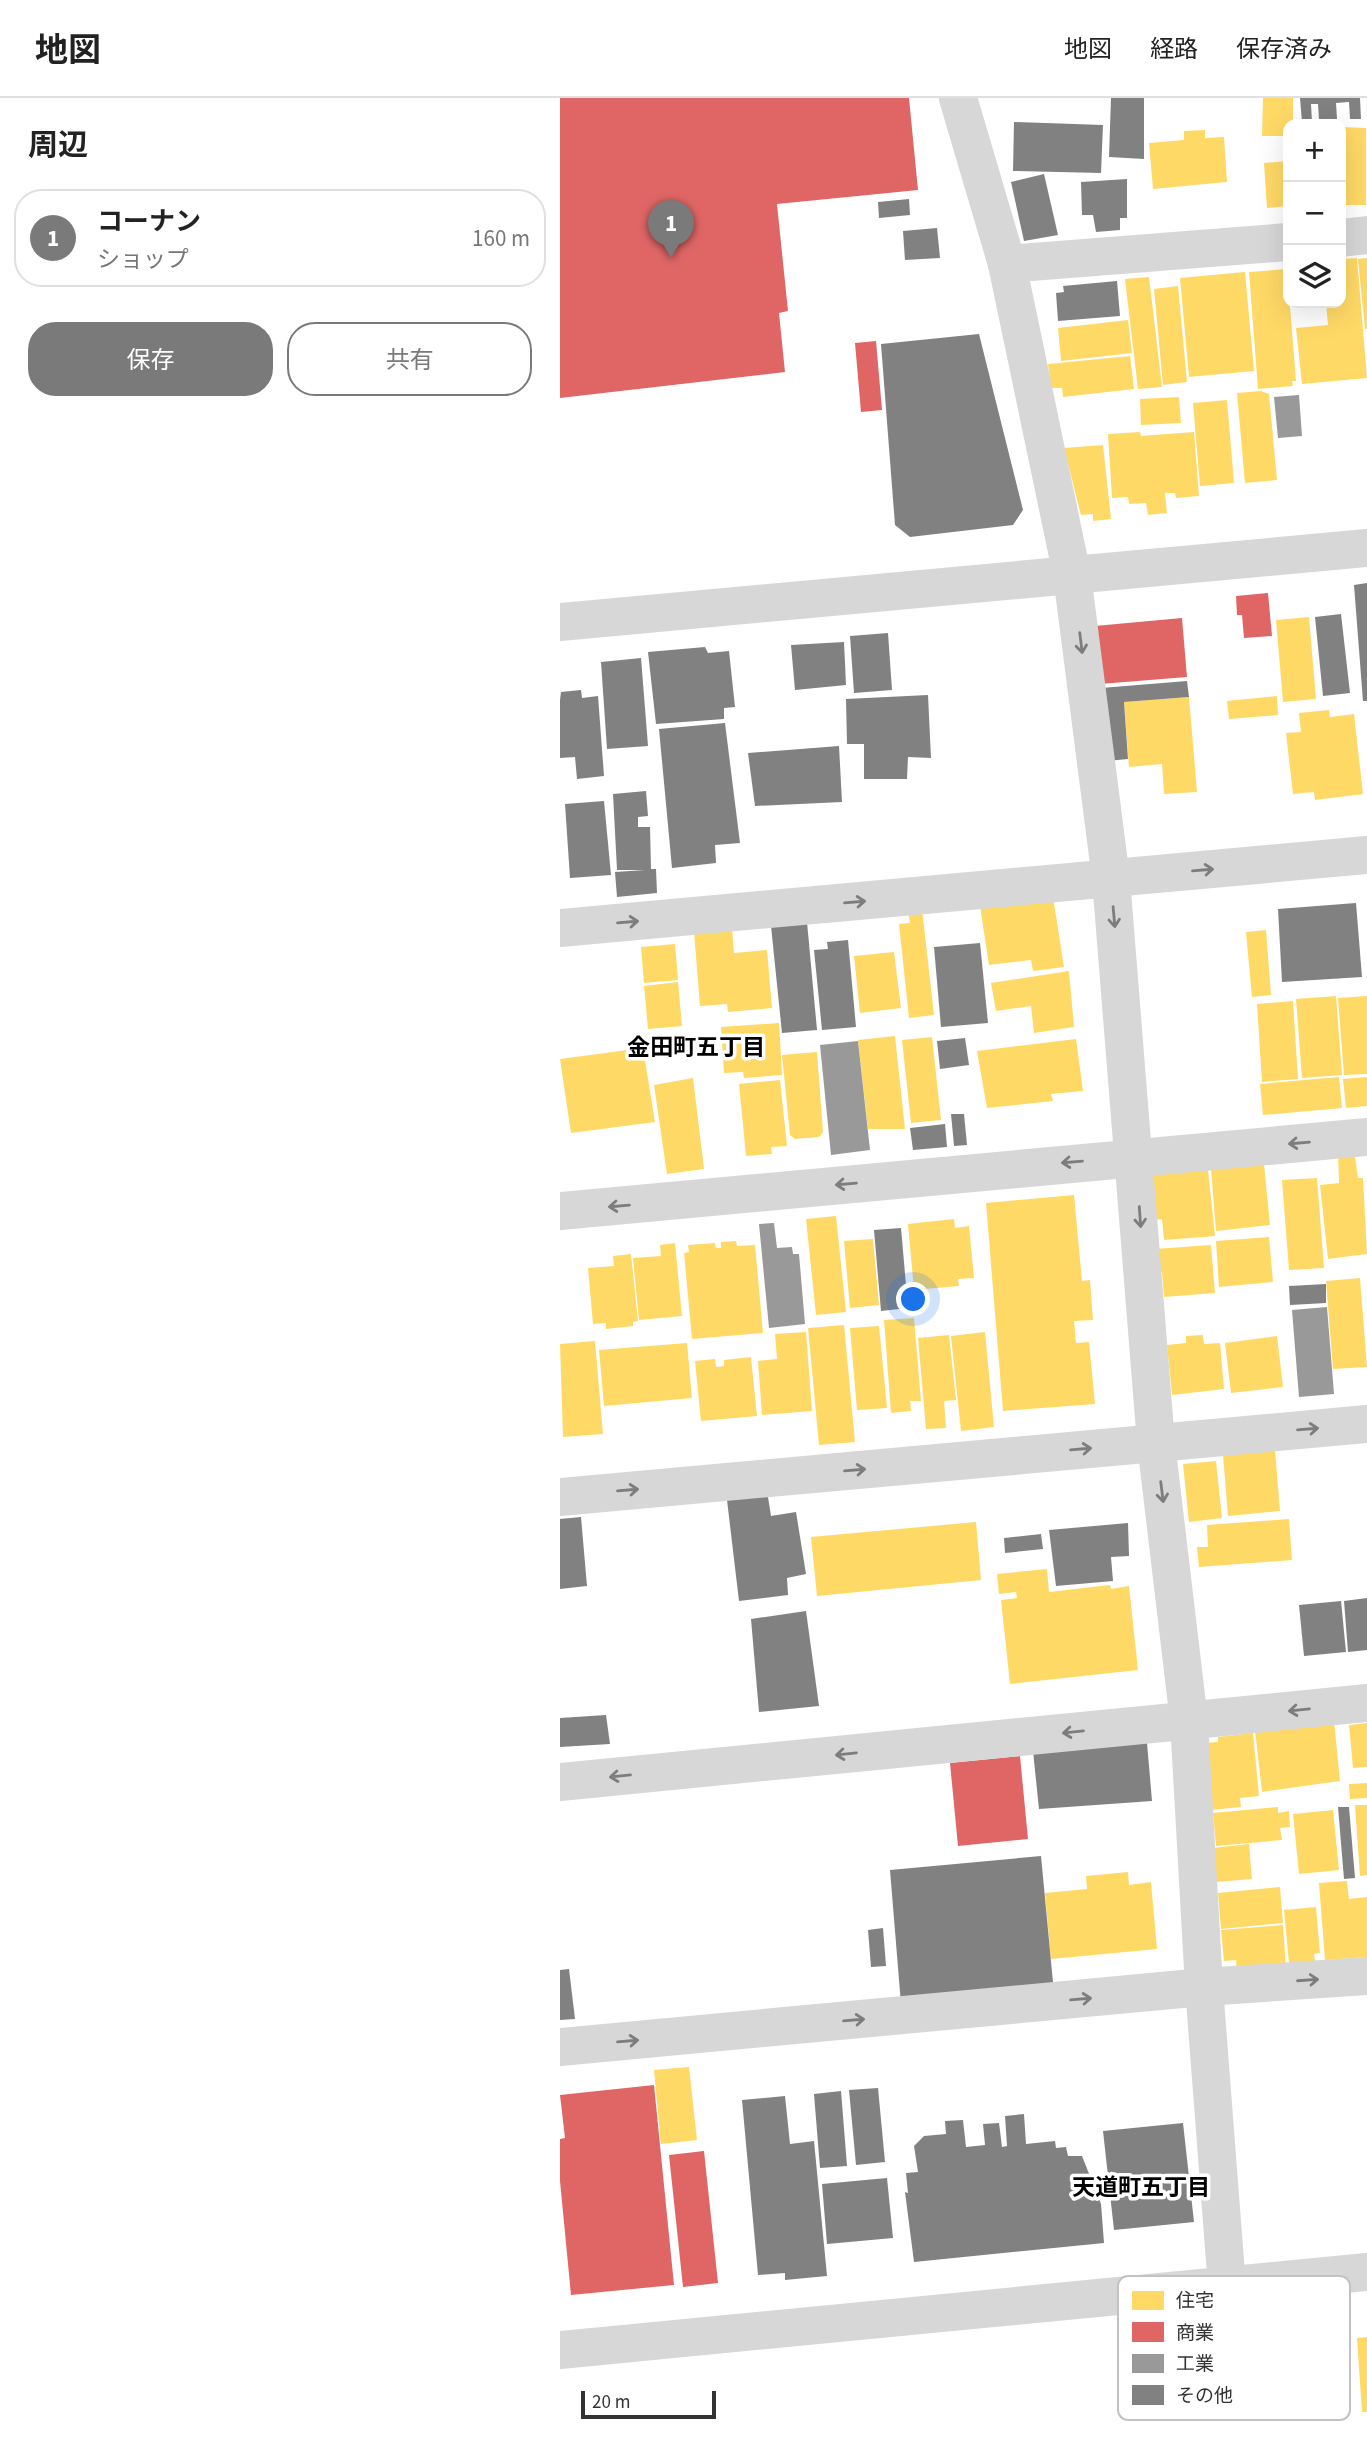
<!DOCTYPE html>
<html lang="ja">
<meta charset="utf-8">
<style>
:root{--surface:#fff;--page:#f2f2f2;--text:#222;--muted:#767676;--line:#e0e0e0;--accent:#7a7a7a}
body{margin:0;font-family:"Source Sans 3","Noto Sans JP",sans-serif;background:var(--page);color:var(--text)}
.controls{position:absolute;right:21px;top:21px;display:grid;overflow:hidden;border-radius:14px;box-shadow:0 7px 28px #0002}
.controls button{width:63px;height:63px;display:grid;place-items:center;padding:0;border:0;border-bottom:2px solid var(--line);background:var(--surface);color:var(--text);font:35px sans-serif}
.scale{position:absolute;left:21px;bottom:18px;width:135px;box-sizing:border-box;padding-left:7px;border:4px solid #333;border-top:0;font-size:19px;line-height:24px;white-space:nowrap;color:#333;-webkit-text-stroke:5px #fff;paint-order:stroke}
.you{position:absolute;left:354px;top:1202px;width:24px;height:24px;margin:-18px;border:5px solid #fff;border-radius:50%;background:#1a73e8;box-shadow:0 0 0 10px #1a73e833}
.badge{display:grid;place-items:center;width:46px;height:46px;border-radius:50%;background:var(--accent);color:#fff;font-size:23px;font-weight:700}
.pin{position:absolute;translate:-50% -58px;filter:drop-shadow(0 2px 4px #0008)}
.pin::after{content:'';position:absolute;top:37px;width:24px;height:21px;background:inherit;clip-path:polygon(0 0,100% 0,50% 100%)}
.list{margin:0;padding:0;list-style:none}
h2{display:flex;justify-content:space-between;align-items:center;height:91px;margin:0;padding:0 28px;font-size:30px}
h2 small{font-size:23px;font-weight:400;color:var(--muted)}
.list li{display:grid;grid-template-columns:46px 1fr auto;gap:21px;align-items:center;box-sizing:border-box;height:98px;margin:0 14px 14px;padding:0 14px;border:2px solid var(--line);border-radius:28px}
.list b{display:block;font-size:26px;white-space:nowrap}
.list p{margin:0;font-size:23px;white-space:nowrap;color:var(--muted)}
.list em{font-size:23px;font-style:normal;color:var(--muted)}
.actions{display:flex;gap:14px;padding:21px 28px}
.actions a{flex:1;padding:16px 0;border:2px solid var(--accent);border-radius:28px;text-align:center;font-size:24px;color:var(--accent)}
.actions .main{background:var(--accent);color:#fff}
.icon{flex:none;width:38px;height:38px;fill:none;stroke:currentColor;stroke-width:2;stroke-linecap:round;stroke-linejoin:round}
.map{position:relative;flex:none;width:807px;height:2339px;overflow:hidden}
header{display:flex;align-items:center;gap:42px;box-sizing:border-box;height:98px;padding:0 35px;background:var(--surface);border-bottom:2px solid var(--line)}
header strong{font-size:33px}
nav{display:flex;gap:38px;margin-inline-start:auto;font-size:24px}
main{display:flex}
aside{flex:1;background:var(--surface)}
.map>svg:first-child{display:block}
</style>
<header>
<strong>地図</strong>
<nav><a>地図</a><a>経路</a><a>保存済み</a></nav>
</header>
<main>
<aside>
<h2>周辺<small></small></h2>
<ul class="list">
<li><span class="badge">1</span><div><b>コーナン</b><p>ショップ</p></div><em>160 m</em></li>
</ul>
<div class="actions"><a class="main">保存</a><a>共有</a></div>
</aside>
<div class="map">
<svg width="807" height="2339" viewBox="0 0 807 2339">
<rect width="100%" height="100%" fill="#fff"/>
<g fill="#ffd966">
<path d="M 703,0 L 733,0 L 733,26 L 728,26 L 728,38 L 702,38 Z"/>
<path d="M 781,29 L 806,30 L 806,107 L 782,107 Z"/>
<path d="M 645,32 L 645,40 L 664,39 L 667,84 L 593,91 L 589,45 L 624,42 L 624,33 Z"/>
<path d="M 728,63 L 728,108 L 707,110 L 704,65 Z"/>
<path d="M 797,160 L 807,280 L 742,286 L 736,230 L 768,227 L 766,205 L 781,205 L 781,161 Z"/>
<path d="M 807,160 L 807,231 L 805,231 L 798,161 Z"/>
<path d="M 727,171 L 736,283 L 732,283 L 733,288 L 698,291 L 689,174 Z"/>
<path d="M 685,174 L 694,273 L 629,279 L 620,180 Z"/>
<path d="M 589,179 L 602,289 L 578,291 L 565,181 Z"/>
<path d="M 618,188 L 627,284 L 603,287 L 594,191 Z"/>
<path d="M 568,222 L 572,255 L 501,263 L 498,230 Z"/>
<path d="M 570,258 L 574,291 L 503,299 L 502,290 L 491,290 L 488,266 Z"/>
<path d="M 701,293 L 709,296 L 717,382 L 685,385 L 677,295 Z"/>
<path d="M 619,299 L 621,325 L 581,327 L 580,301 Z"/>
<path d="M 667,302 L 674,385 L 640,388 L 633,305 Z"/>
<path d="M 580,334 L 581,338 L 634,334 L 639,398 L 616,400 L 615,395 L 605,395 L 607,415 L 588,417 L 586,405 L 569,406 L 568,399 L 552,400 L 548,336 Z"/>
<path d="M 543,347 L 551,421 L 533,423 L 533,416 L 521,417 L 504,350 Z"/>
<path d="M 749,519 L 756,601 L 723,604 L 716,522 Z"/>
<path d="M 717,598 L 718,617 L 669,621 L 667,603 Z"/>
<path d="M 629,599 L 637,694 L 604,696 L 602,666 L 569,669 L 564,604 Z"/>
<path d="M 769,612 L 770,619 L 794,616 L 803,696 L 755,702 L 754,694 L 733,696 L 726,635 L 741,634 L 739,615 Z"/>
<path d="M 493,799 L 504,869 L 473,873 L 471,862 L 429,867 L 420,808 Z"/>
<path d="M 362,811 L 374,917 L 349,920 L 339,826 L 350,825 L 348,813 Z"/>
<path d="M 172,831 L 174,855 L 207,852 L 212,910 L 168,914 L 167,906 L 140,908 L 134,834 Z"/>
<path d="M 706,832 L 711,897 L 692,899 L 686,834 Z"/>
<path d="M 115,846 L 118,882 L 84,885 L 81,849 Z"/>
<path d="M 334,854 L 341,910 L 300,915 L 294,858 Z"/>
<path d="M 509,873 L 514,929 L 474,935 L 471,908 L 436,913 L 431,885 Z"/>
<path d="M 118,884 L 122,928 L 88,931 L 84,888 Z"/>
<path d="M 776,898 L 782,977 L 742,980 L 736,901 Z"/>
<path d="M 807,898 L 807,976 L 784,977 L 778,900 Z"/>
<path d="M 733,903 L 738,981 L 702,984 L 697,906 Z"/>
<path d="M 219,925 L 222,977 L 184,980 L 183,974 L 164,975 L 161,929 Z"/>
<path d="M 335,938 L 345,1031 L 308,1031 L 298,942 Z"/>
<path d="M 372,939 L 381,1022 L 351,1025 L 342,942 Z"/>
<path d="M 516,941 L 523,993 L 491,996 L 493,1003 L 427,1010 L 417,953 Z"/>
<path d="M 83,950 L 95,1024 L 11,1035 L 0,961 Z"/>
<path d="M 257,954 L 263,1034 L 259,1039 L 235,1041 L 230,1037 L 222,957 Z"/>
<path d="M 779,979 L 782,1010 L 703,1017 L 700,986 Z"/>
<path d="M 807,979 L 807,1008 L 786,1010 L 783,981 Z"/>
<path d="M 133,980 L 144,1071 L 107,1076 L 94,987 Z"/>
<path d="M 220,982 L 227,1048 L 211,1049 L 212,1056 L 186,1058 L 179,986 Z"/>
<path d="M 794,1052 L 798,1080 L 803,1080 L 807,1156 L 768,1161 L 760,1087 L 779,1085 L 778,1054 Z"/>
<path d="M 704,1066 L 710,1127 L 656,1133 L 651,1071 Z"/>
<path d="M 648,1072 L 655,1138 L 604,1142 L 602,1121 L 594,1122 L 590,1077 Z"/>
<path d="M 757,1080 L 764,1170 L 729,1172 L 722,1082 Z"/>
<path d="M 514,1097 L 522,1183 L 530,1182 L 533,1222 L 514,1223 L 516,1245 L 529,1244 L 535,1306 L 443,1313 L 426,1105 Z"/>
<path d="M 276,1118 L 286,1214 L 256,1217 L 246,1121 Z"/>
<path d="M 394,1121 L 395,1130 L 409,1128 L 414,1180 L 398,1181 L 399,1188 L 354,1192 L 348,1126 Z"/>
<path d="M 709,1139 L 713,1184 L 659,1189 L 656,1143 Z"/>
<path d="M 313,1141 L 319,1207 L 290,1210 L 284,1143 Z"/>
<path d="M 176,1143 L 177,1148 L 195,1147 L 203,1235 L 132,1241 L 124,1155 L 129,1154 L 128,1147 L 155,1145 L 156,1150 L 161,1150 L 161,1144 Z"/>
<path d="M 115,1145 L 122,1218 L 79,1222 L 73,1160 L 101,1158 L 100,1147 Z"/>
<path d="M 651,1147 L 655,1195 L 604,1199 L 602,1174 L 598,1175 L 595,1151 Z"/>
<path d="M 71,1156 L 78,1223 L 73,1224 L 73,1228 L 46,1231 L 46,1225 L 33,1226 L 28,1170 L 54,1168 L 53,1158 Z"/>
<path d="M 800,1180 L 807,1269 L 773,1271 L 766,1183 Z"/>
<path d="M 354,1220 L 361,1303 L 350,1303 L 351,1313 L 331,1315 L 324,1222 Z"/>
<path d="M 284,1227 L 295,1344 L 259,1347 L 248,1230 Z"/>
<path d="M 319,1228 L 327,1310 L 297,1312 L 290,1230 Z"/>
<path d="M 246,1234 L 252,1313 L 202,1317 L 198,1263 L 217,1261 L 215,1236 Z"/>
<path d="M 425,1234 L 434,1329 L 401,1333 L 391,1238 Z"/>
<path d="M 389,1237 L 396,1302 L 384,1303 L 386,1330 L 366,1331 L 358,1240 Z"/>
<path d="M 643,1237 L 644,1246 L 660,1245 L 664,1291 L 612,1297 L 607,1247 L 626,1245 L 626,1238 Z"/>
<path d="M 717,1238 L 723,1289 L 671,1295 L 665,1245 Z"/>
<path d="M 35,1243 L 43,1336 L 3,1339 L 0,1246 Z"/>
<path d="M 127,1245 L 132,1300 L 44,1308 L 39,1252 Z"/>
<path d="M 191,1259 L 197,1318 L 141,1323 L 135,1263 L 155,1261 L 156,1269 L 164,1268 L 164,1262 Z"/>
<path d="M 715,1352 L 720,1413 L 668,1418 L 663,1357 Z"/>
<path d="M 656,1363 L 662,1420 L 629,1424 L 623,1366 Z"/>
<path d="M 729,1421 L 732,1462 L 639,1469 L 637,1449 L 648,1449 L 647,1427 Z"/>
<path d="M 416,1424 L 421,1482 L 257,1498 L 251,1439 Z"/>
<path d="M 487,1471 L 489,1494 L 550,1487 L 551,1491 L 569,1488 L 578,1572 L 450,1586 L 441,1502 L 457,1500 L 456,1494 L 439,1496 L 437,1476 Z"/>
<path d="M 774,1623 L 780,1683 L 702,1694 L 695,1632 Z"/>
<path d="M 807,1625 L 807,1669 L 793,1670 L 789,1627 Z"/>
<path d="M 693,1635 L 699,1698 L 680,1700 L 681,1709 L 650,1712 L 643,1645 L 658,1644 L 658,1639 Z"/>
<path d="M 807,1685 L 807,1700 L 790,1701 L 789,1686 Z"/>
<path d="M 795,1707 L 807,1707 L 807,1777 L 800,1778 Z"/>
<path d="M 718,1709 L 718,1715 L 729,1713 L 730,1729 L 720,1730 L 722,1742 L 656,1748 L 653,1715 Z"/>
<path d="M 773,1712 L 779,1772 L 739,1776 L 733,1716 Z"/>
<path d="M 689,1746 L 692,1781 L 656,1784 L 653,1750 Z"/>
<path d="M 568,1774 L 569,1787 L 591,1784 L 597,1851 L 491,1861 L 485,1795 L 527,1791 L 526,1778 Z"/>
<path d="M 787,1783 L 789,1801 L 807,1799 L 807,1859 L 765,1862 L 759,1785 Z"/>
<path d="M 720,1789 L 723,1825 L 661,1831 L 658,1795 Z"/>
<path d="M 756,1809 L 760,1855 L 754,1856 L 755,1863 L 729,1865 L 724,1812 Z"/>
<path d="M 723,1827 L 726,1871 L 677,1876 L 676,1862 L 664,1863 L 661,1832 Z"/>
<path d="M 129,1969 L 137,2042 L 101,2046 L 94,1972 Z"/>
<path d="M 807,2239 L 807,2314 L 802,2314 L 797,2240 Z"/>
</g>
<g fill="#e06666">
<path d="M 0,0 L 349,0 L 358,92 L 217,106 L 228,213 L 219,215 L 225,274 L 0,300 Z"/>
<path d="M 316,243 L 322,312 L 301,314 L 295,245 Z"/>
<path d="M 708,495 L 712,538 L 684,540 L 682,517 L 677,517 L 676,498 Z"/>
<path d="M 622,520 L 627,579 L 540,586 L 535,528 Z"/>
<path d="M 460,1658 L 468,1741 L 398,1748 L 390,1665 Z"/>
<path d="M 94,1987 L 114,2187 L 11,2197 L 0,2083 L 0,2041 L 5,2040 L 0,1997 Z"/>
<path d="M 144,2053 L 158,2185 L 123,2189 L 109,2057 Z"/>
</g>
<g fill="#999">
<path d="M 739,297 L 742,338 L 718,340 L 714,299 Z"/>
<path d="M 298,943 L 310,1052 L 271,1057 L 260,947 Z"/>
<path d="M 214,1125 L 217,1150 L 232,1149 L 233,1156 L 239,1156 L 245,1226 L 209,1230 L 199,1126 Z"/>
<path d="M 767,1209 L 774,1296 L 739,1299 L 732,1212 Z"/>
</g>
<g fill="#818181">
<path d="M 551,0 L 584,0 L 584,61 L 549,59 Z"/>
<path d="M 740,0 L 800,0 L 801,21 L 790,21 L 789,4 L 776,5 L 777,21 L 759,22 L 758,6 L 751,6 L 752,24 L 742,24 Z"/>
<path d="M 454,24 L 543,27 L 541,75 L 453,73 Z"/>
<path d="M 484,76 L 498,137 L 464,143 L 451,84 Z"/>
<path d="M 567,81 L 567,120 L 560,120 L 560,132 L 536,134 L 533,117 L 522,117 L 521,84 Z"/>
<path d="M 349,101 L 350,117 L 319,120 L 318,104 Z"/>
<path d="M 377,130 L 380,160 L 345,162 L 343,133 Z"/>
<path d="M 557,183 L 560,218 L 498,223 L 496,195 L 504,194 L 503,188 Z"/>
<path d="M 419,236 L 463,412 L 453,427 L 350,439 L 335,427 L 321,246 Z"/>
<path d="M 807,485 L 807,603 L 803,603 L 794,487 Z"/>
<path d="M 781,516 L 790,595 L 763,598 L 755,519 Z"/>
<path d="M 328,535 L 332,592 L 294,595 L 290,538 Z"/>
<path d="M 284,544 L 286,587 L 235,592 L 231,547 Z"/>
<path d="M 145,549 L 148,555 L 169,553 L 175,609 L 164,610 L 164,621 L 96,626 L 88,554 Z"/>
<path d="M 81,560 L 88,648 L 47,651 L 41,564 Z"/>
<path d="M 627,583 L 629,599 L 564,604 L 568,661 L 547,663 L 541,590 Z"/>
<path d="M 21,592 L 22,600 L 38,598 L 44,678 L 17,681 L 15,659 L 0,660 L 0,602 L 1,594 Z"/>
<path d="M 368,597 L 371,660 L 348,659 L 347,681 L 304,681 L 304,646 L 287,646 L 286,601 Z"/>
<path d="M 165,625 L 180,745 L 155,747 L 156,765 L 112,770 L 99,631 Z"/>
<path d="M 279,648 L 282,704 L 195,708 L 188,655 Z"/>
<path d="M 86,693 L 88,718 L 78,719 L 78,729 L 90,729 L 91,771 L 96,771 L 97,795 L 57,799 L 55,774 L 85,772 L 57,772 L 53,696 Z"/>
<path d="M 44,703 L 51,777 L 10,780 L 5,706 Z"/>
<path d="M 796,805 L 802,879 L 722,884 L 718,811 Z"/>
<path d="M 247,824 L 257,932 L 222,935 L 211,828 Z"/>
<path d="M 288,842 L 296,929 L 262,932 L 254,852 L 268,851 L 267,844 Z"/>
<path d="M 420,845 L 428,925 L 381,929 L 374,849 Z"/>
<path d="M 405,940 L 409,967 L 380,971 L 377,943 Z"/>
<path d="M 391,1016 L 404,1016 L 407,1047 L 394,1048 Z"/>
<path d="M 385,1026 L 387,1049 L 353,1052 L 350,1030 Z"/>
<path d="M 341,1130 L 348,1210 L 321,1213 L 314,1132 Z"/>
<path d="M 766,1186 L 766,1205 L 730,1207 L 729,1188 Z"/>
<path d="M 207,1393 L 211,1418 L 236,1414 L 246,1476 L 227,1480 L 228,1497 L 179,1503 L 167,1402 Z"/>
<path d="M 21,1419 L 27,1488 L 0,1491 L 0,1421 Z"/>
<path d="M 568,1425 L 569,1458 L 551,1459 L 553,1483 L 496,1488 L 489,1432 Z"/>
<path d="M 481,1436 L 483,1451 L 445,1455 L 444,1440 Z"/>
<path d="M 807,1500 L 807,1552 L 788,1554 L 784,1503 Z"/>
<path d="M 781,1503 L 786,1554 L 744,1558 L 739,1507 Z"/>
<path d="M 246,1513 L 259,1608 L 199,1614 L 191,1521 Z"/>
<path d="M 46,1617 L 50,1646 L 0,1649 L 0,1620 Z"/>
<path d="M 587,1645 L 592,1703 L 479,1711 L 473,1653 Z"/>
<path d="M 778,1709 L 789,1709 L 795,1780 L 784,1781 Z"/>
<path d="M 481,1758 L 494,1895 L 341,1906 L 330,1772 Z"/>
<path d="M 323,1830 L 326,1868 L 311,1869 L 308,1832 Z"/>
<path d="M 9,1871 L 15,1921 L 0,1922 L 0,1872 Z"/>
<path d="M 318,1990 L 325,2064 L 296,2067 L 289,1992 Z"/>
<path d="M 281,1993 L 287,2068 L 260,2070 L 254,1996 Z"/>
<path d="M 225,1998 L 230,2046 L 254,2043 L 267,2178 L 225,2182 L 225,2175 L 198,2177 L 182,2002 Z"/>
<path d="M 464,2016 L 466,2046 L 495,2043 L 496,2050 L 506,2049 L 508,2058 L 522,2058 L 541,2106 L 544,2145 L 354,2164 L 345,2094 L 348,2095 L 346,2075 L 358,2074 L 354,2048 L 364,2038 L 386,2036 L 385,2023 L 403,2022 L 406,2049 L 425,2047 L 423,2026 L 439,2025 L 442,2049 L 447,2048 L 445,2018 Z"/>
<path d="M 623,2025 L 634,2124 L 554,2132 L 543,2033 Z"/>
<path d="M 327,2080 L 333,2140 L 267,2146 L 262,2086 Z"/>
</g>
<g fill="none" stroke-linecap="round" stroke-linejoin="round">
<g stroke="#d7d7d7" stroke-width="38">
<path d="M 398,0 L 447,166 L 512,477 L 551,781 L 596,1345 L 629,1623 L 644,1889 L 667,2189"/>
<path d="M 781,140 L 807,137"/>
<path d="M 447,166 L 728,144"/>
<path d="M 0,830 L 807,757"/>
<path d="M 0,1113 L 807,1039"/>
<path d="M 0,1399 L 807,1326"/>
<path d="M 0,1684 L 807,1605"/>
<path d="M 0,1949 L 644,1889 L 807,1878"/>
</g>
<g stroke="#d7d7d7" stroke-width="38">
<path d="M 0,524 L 807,450"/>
<path d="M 0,2252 L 807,2174"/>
</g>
</g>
<defs><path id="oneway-shaft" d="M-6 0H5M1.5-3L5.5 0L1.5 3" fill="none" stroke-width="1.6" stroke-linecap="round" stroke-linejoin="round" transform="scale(1.75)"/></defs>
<g stroke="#7d7d7d">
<use href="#oneway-shaft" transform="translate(521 545) rotate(83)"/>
<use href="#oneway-shaft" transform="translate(643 772) rotate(-5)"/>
<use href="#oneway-shaft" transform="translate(295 804) rotate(-5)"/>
<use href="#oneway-shaft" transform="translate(554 819) rotate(85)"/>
<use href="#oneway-shaft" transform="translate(68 824) rotate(-5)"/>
<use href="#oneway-shaft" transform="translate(739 1045) rotate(175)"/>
<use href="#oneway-shaft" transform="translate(512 1064) rotate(175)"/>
<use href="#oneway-shaft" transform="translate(286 1086) rotate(175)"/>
<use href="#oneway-shaft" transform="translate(59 1108) rotate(175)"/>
<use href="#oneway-shaft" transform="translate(580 1119) rotate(86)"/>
<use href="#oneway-shaft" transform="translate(748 1331) rotate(-5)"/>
<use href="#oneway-shaft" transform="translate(521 1351) rotate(-5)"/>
<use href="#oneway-shaft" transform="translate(295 1372) rotate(-5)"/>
<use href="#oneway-shaft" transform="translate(68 1392) rotate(-5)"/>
<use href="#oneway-shaft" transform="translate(602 1394) rotate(83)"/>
<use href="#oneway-shaft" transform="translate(739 1612) rotate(174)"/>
<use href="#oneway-shaft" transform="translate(513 1634) rotate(174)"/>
<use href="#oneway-shaft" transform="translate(286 1656) rotate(174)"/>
<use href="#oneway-shaft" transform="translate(60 1678) rotate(174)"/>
<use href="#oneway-shaft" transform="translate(748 1882) rotate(-4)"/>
<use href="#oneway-shaft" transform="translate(521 1901) rotate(-5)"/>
<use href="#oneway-shaft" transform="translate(294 1922) rotate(-5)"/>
<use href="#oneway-shaft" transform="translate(68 1943) rotate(-5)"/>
</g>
<g text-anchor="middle" stroke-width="7" stroke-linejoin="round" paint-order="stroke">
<g font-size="23" font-weight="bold" fill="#000" stroke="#fff">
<text x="136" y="957">金田町五丁目</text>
<text x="581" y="2097">天道町五丁目</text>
</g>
</g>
<rect x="558" y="2178" width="232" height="144" rx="10" fill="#fff" stroke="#c2c2c2" stroke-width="2"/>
<rect x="572" y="2193" width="32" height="19" fill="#ffd966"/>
<rect x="572" y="2224" width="32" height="20" fill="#e06666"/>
<rect x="572" y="2256" width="32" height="19" fill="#999"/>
<rect x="572" y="2287" width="32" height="20" fill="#818181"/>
<g font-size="19" fill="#333">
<text x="616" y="2209">住宅</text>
<text x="616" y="2241">商業</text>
<text x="616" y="2272">工業</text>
<text x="616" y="2304">その他</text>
</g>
</svg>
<div class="controls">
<button>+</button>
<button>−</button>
<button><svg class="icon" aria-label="layers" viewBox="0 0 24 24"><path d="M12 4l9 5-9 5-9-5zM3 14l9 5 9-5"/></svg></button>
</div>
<div class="scale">20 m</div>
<div class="you"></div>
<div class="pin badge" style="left:111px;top:160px">1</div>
</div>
</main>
